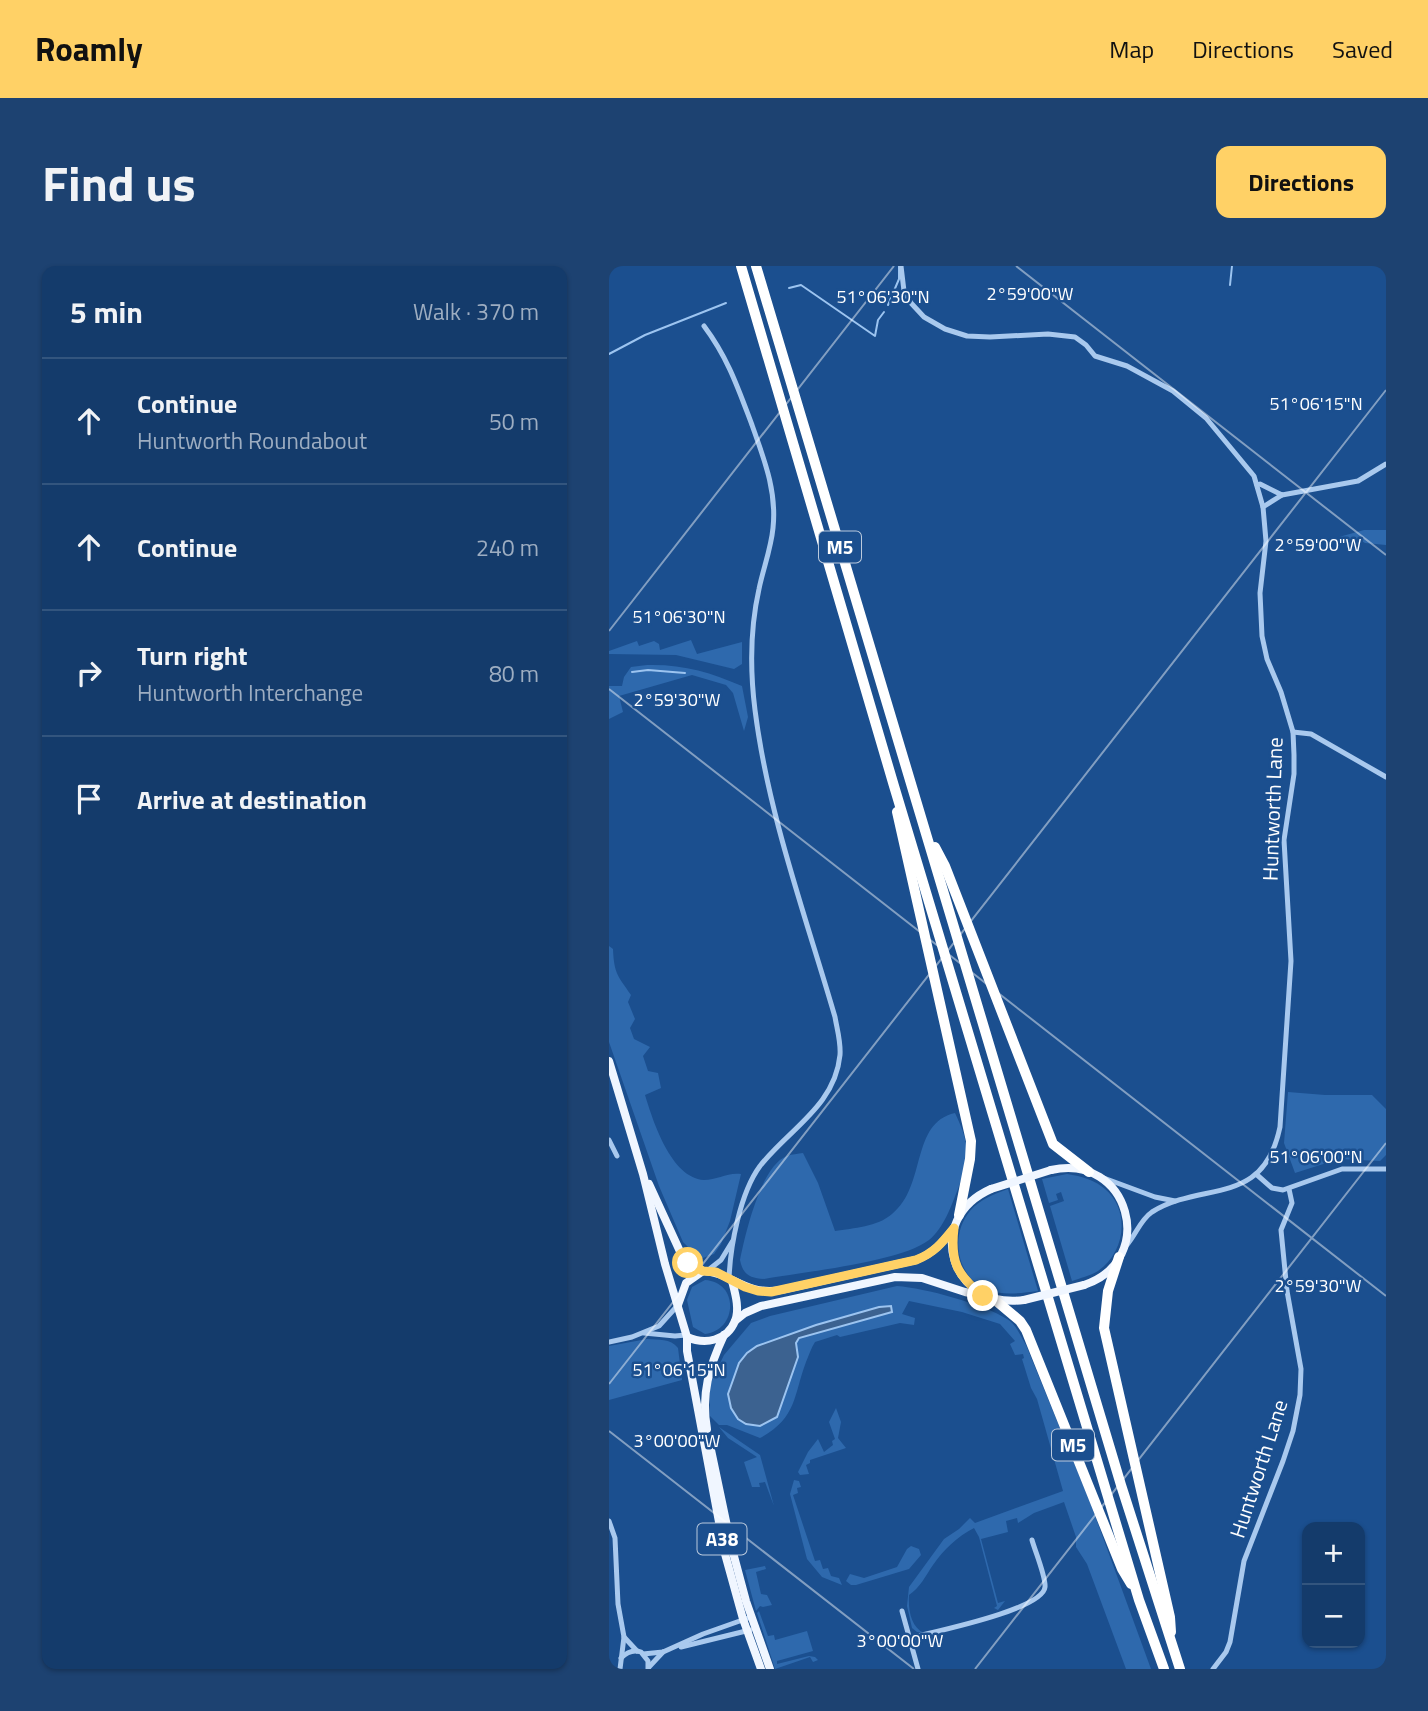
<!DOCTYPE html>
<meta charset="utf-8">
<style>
:root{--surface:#143b6b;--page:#1d4271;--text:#f1f3f6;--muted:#9dadc1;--line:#33557e;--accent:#ffd166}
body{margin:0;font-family:"Titillium Web",sans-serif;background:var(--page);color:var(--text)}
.controls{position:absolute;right:21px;bottom:21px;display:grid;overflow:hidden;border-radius:14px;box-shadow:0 2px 5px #0004}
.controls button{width:63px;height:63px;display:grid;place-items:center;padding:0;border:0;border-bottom:2px solid var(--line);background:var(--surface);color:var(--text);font:35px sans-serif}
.stop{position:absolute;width:21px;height:21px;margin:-16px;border:5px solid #ffd166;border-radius:50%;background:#fff}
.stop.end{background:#ffd166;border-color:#fff;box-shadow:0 2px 7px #0008}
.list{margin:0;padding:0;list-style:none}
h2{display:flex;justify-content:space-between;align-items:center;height:91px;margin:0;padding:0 28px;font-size:30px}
h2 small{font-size:23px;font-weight:400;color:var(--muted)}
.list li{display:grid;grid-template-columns:46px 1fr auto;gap:21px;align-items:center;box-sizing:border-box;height:126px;padding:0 28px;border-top:2px solid var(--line)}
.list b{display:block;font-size:26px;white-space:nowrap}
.list p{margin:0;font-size:23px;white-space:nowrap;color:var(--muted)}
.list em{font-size:23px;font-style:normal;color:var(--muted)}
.icon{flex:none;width:38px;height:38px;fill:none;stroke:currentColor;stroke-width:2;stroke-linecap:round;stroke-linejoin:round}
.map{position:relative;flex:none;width:777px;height:1403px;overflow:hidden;border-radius:14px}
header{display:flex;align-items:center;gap:42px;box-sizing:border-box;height:98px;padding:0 35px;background:var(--accent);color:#111}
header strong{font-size:33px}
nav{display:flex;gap:38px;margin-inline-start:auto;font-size:24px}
.intro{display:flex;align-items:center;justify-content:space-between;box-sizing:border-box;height:168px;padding:0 42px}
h1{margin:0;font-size:49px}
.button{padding:18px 32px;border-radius:14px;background:var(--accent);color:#111;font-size:24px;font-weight:700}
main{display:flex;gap:42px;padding:0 42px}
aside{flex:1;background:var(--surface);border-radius:14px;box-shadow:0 2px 5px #0004}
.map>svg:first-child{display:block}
</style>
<header>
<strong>Roamly</strong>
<nav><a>Map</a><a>Directions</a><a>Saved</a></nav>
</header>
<div class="intro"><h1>Find us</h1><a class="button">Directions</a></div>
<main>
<aside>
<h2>5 min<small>Walk · 370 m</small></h2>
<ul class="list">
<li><svg class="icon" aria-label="ahead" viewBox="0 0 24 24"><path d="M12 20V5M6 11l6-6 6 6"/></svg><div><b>Continue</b><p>Huntworth Roundabout</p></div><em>50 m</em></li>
<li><svg class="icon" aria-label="ahead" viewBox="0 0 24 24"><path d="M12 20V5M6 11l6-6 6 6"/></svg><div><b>Continue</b></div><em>240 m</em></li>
<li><svg class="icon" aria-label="right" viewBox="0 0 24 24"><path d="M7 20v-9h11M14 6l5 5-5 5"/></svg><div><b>Turn right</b><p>Huntworth Interchange</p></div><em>80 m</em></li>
<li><svg class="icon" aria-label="arrive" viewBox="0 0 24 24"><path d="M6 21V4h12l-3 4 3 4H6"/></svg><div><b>Arrive at destination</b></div></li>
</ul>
</aside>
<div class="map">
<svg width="777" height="1403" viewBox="0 0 777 1403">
<rect width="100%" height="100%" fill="#1b4f8f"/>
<g fill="#2e69ad" fill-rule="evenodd">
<path d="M 755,264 L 777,264 L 777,279 L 756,277 L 751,274 L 732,279 L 730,271 Z"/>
<path d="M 82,374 L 88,388 L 133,376 L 133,398 L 125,403 L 67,389 L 0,388 L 0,385 L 28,375 L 30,380 L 45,375 L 50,378 L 51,384 Z"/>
<path d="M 38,399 C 73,398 101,406 133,420 L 139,451 L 135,465 L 124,427 L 117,419 L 83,409 L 10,430 L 14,446 L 0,453 L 0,420 L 13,420 L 15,411 L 22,401 Z"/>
<path d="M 0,680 L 4,683 C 5,708 9,710 22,729 L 19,736 L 26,753 L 21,762 L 25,773 L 41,781 L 34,790 L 39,805 L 49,807 L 52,822 L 36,829 C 44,855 62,912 95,914 C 108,914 119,906 132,908 L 121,955 L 112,978 L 105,988 L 91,993 L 74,976 L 50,920 L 0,776 Z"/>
<path d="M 679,826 L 716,829 L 763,829 L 777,843 L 777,889 L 771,895 L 730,893 L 686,907 L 675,877 Z"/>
<path d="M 346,847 C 361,878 361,891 349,923 C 342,940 335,962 320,974 C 292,996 194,1006 155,1013 C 141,1012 134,1009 131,994 C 136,969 152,899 178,890 C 183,888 189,888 194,887 L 209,917 L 226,965 C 245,962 268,961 283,948 C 318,920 301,857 346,847 Z"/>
<path d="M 458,908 C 473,910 487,915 496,923 C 522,945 516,987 489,1005 C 481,1010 471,1012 463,1015 L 441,940 L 455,935 L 452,926 L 447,928 L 449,934 L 440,937 L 433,913 Z"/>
<path d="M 399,923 L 429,1025 C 412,1027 396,1030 379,1024 C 348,1012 340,970 361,945 C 370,934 385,928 399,923 Z"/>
<path d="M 96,1014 C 130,1016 129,1064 96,1068 L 84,1061 L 78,1034 L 83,1021 Z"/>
<path d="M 288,1020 C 316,1022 374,1038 398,1053 C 407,1058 412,1071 417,1079 L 481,1236 L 542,1403 L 517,1403 L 478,1298 L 467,1281 L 467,1271 L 455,1236 L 425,1247 L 409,1257 L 408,1252 L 397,1255 L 399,1266 L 372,1273 L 389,1337 L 396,1335 L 389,1344 L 385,1342 L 388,1340 L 370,1271 L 365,1262 C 348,1271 335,1283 324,1299 C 317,1309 311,1322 300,1329 C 299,1344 302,1361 315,1367 L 308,1366 L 303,1362 L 298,1340 L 300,1321 L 335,1273 L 350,1263 L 361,1252 L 366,1257 L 454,1225 L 428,1133 L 422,1122 L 413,1093 L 415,1092 L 414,1088 L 406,1089 L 401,1078 L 406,1075 L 391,1058 L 353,1046 L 300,1035 L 293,1048 L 306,1052 L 305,1059 L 291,1057 L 231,1071 L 228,1069 L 206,1076 C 202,1082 200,1089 197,1096 C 184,1131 188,1152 151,1172 L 118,1159 L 110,1159 L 101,1150 L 101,1118 L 115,1089 L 142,1057 L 161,1050 ZM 270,1041 L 190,1072 L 187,1077 L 189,1091 L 168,1151 L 122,1142 L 119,1128 L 124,1114 L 207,1059 Z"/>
<path d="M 38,1073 C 50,1074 61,1072 69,1082 L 73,1114 L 0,1134 L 0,1080 Z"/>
<path d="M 227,1142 L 232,1156 L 229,1172 L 237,1182 L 201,1194 L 201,1197 L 197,1199 L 200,1208 L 191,1209 L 189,1206 L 199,1186 L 209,1173 L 215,1186 L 224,1179 L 223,1175 L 226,1173 L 220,1156 Z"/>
<path d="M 110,1161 L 151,1189 L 165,1240 L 156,1216 L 150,1217 L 151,1221 L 143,1221 L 135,1196 L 148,1191 L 119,1172 Z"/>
<path d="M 185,1214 L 190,1215 L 192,1221 L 188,1222 L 189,1227 L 184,1229 L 206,1295 L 211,1294 L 214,1303 L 219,1302 L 222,1310 L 230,1312 L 233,1319 L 213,1311 L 198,1293 L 181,1228 Z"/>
<path d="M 302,1280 L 310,1283 L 312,1289 L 300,1303 L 247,1319 L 242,1319 L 237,1315 L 241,1308 L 255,1312 L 288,1301 L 298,1283 Z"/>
<path d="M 156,1300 L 157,1303 L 147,1306 L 152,1328 L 158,1329 L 163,1339 L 154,1341 L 151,1340 L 147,1345 L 136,1304 Z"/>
<path d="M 150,1345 L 159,1370 L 165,1369 L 166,1374 L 198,1365 L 204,1385 L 168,1395 L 168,1398 L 200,1390 L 206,1391 L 209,1394 L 204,1396 L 201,1391 L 166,1403 L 148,1347 Z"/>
</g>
<path fill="#3c6290" stroke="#9cc4f0" stroke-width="2" d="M 282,1040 L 283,1046 L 190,1072 L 187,1077 L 189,1091 L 168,1151 L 151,1160 L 137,1158 L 129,1153 L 122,1142 L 119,1128 L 124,1114 L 130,1097 L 138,1087 L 148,1080 L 207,1059 L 270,1041 Z"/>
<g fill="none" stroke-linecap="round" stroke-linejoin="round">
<g stroke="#9cc4f0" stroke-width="2">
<path d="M 621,19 L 623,0"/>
<path d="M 180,22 L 192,19 L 266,70 L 269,54 L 275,46"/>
<path d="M 279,39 L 290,13 L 290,0"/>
<path d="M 0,88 L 36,69 L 117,37"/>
<path d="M 23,406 L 39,404 L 76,407"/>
</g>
<g stroke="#a9c9ee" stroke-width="5">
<path d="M 292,0 L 295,25 L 302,37 L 315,51 L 336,63 L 358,70 L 381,71 L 439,68 L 466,71 L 477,79 L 486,90 L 518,100 L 564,125 L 597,152 L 645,210 L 654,241 L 657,275 L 651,327 L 653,370 L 658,393 L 672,426 L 684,466 L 685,489 L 685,508 L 675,574 L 682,695 L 671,861 C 654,942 595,914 543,946 C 531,954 527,969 517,980"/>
<path d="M 95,60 C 119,92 129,122 143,159 C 155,193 168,225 164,262 C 162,283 154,303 150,323 C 141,363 141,404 146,444 C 159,548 197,651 226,751 C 228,763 232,776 231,789 C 226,840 180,863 151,900 C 131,927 121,981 120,1014"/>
<path d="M 648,219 L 651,218 L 673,229 L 749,215 L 777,198"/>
<path d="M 654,241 L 673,229"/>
<path d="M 684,466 L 702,468 L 777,511"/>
<path d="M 0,874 L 8,890"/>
<path d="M 647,908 L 663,922 L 674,924 L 733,903 L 777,903"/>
<path d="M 492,911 L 546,931 L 566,935"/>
<path d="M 98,1005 L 112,994 L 123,976"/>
<path d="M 35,1067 L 66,1070 L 77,1069"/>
<path d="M 0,1076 L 23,1071 L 50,1060 L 69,1039"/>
<path d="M 0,1255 L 6,1272 L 9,1338 L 15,1371 L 11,1403"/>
<path d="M 293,1345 L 309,1403"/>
<path d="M 15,1371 L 28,1385"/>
<path d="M 301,1372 C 323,1366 434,1344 436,1321 C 437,1311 426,1285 423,1274"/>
<path d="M 72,1381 L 141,1364"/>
<path d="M 34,1388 L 54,1386 L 94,1368 L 142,1351"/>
<path d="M 12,1392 C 18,1386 24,1383 32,1386 L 39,1395 L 39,1403"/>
<path d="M 40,1401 L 54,1386"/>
<path d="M 604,1403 L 617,1386 L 621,1376 L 635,1295 L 674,1195 L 684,1165 L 691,1129 L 692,1103 L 678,1025 L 672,964 L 683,937 L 680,923"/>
</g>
<g stroke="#f0f6ff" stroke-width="8">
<path d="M 0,795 L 34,908 L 56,998 L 78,1071 L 78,1085 L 116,1288 L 134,1353 L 152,1403"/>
<path d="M 442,904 C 520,886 550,994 475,1019"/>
<path d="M 40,918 L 74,992 L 94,1005"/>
<path d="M 382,923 C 314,953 341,1044 415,1034"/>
<path d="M 69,1039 L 77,1017 L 94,1005 C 124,1007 135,1030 172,1024 L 307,994 C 325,987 333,977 345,962"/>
<path d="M 126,1055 L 136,1047 L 152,1040 L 286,1011 L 313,1012 L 356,1026 L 374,1030"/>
<path d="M 78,1071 C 96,1079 118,1075 126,1055 C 131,1043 126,1027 123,1015"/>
<path d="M 98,1163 C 92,1128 100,1101 115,1069"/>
<path d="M 101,1179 L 122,1279 L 137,1335 L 161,1403"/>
</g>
<g stroke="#fff" stroke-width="10">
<path d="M 132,0 L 285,520 L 530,1334 L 555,1403"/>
<path d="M 147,0 L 512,1219 L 571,1403"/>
<path d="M 288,546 L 362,875 L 361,893 L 350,949"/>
<path d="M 326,581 L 336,600 L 444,878 L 480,906"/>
<path d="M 510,991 L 499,1025 L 495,1062 L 561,1351 L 562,1366"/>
<path d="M 386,1034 L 411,1055 L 417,1064 L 513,1303 L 522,1318"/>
</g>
<g stroke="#f0f6ff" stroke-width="8">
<path d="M 382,923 L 442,904"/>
<path d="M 415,1034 L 475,1019"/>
</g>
</g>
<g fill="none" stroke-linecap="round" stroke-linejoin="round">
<path stroke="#ffd166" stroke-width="9" d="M 79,997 L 94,1005 L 107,1006 L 136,1021 L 149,1025 L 162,1026 L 307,994 C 325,987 333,977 345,962 C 341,996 348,1009 374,1030"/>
</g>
<path fill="none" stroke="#fff" stroke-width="2" stroke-opacity="0.45" d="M 407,0 L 777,289M 0,365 L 285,0M 0,423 L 777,1030M 0,1118 L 777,124M 0,1165 L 305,1403M 366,1403 L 777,877"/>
<g text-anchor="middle" stroke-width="5" stroke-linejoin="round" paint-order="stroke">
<g fill="#1b4f8f" stroke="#bbcadd" stroke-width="2">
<rect x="210" y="265.5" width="42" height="31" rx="5"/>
<rect x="443" y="1163.5" width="42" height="31" rx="5"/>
<rect x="88.5" y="1257.5" width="49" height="31" rx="5"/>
</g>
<g font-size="19" font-weight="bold" fill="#fff">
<text x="231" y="288">M5</text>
<text x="464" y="1186">M5</text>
<text x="113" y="1280">A38</text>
</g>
<g font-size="21" fill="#fff" stroke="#1b4f8f">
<text transform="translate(664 543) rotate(-88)" y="7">Huntworth Lane</text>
<text transform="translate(650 1203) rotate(-72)" y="7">Huntworth Lane</text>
</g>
</g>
<g font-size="18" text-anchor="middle" fill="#fff" stroke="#1b4f8f" stroke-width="5" stroke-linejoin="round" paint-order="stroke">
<text x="421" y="34">2°59'00"W</text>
<text x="274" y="37">51°06'30"N</text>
<text x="707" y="144">51°06'15"N</text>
<text x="709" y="285">2°59'00"W</text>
<text x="70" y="357">51°06'30"N</text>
<text x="68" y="440">2°59'30"W</text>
<text x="707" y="897">51°06'00"N</text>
<text x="709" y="1026">2°59'30"W</text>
<text x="70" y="1110">51°06'15"N</text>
<text x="68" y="1181">3°00'00"W</text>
<text x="291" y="1381">3°00'00"W</text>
</g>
</svg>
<div class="controls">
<button>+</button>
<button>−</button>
</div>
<div class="stop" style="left:79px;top:997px"></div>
<div class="stop end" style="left:374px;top:1030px"></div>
</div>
</main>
